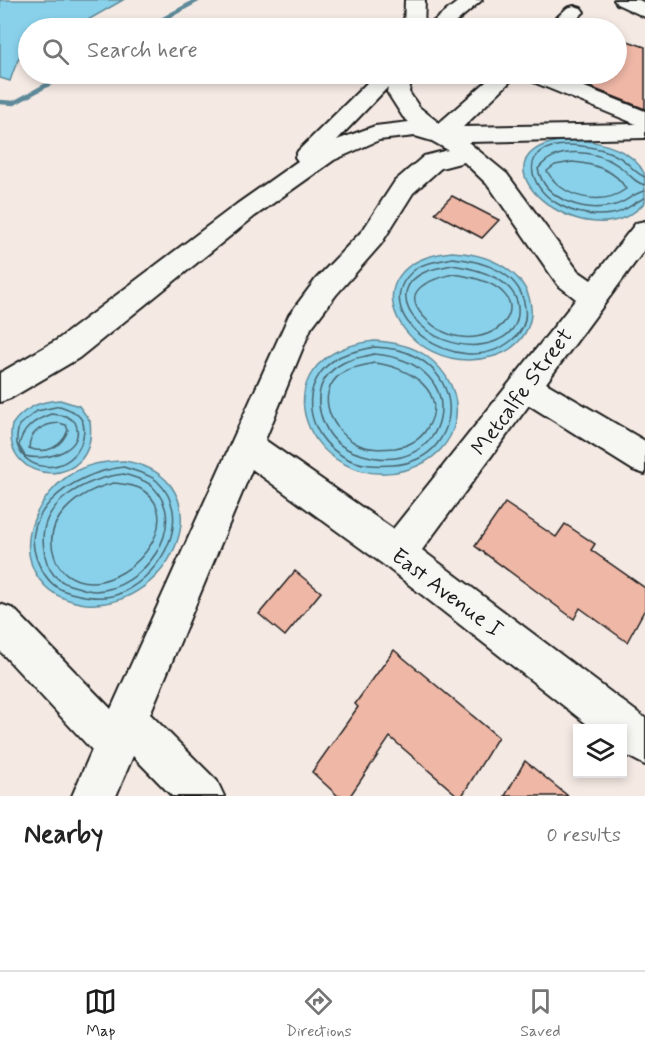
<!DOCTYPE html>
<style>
:root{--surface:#fff;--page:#f6f6f6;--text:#222;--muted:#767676;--line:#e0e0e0;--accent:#1c1c1c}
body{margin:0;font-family:Mynerve,sans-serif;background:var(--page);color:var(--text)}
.controls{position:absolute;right:18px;bottom:18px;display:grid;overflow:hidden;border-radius:0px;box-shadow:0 3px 9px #0003}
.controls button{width:54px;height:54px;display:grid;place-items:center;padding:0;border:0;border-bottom:2px solid var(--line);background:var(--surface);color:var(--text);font:30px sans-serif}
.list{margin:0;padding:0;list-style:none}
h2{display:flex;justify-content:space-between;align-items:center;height:78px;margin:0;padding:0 24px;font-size:26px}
h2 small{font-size:20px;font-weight:400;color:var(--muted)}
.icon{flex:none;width:33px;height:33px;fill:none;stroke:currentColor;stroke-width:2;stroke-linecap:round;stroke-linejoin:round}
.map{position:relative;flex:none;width:645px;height:796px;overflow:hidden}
.search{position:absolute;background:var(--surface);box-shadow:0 3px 9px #0003;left:18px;right:18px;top:18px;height:66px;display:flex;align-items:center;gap:15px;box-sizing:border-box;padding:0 21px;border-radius:33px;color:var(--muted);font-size:22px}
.sheet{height:174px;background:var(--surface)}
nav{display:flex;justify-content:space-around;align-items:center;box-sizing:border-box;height:84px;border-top:2px solid var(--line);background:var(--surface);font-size:16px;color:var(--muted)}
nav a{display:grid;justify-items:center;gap:3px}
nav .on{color:var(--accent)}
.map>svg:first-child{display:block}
</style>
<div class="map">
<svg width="645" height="796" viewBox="0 0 645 796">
<rect width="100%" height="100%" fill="#f5e9e3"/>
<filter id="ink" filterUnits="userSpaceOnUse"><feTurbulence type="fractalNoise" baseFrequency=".0167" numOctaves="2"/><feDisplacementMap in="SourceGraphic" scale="12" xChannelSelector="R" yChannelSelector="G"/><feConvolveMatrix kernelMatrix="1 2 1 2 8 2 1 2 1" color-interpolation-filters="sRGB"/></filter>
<g filter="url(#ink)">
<g fill="#89d1ea" stroke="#5d8998" stroke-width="1.5">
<path d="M 0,0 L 123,0 L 74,28 L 28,28 L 28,49 C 18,54 14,70 10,81 L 0,78 Z"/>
<path d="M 571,139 C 596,141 632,148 644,173 C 645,180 645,193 645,202 C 589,268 452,152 571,139 Z"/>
<path d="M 452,252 C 473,253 494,258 511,272 C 546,300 533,347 491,357 C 404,379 341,264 452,252 Z"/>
<path d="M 374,341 C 392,342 410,345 425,355 C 474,389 464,454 406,470 C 308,496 250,356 374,341 Z"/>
<path d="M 60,400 L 79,406 L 90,421 C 99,494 0,485 12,425 C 23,408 41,401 60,400 Z"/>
<path d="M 125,461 C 228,479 174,610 86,604 C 71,602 56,597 45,586 C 9,549 38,492 76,471 C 91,463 108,461 125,461 Z"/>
</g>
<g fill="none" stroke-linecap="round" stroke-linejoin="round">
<g stroke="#48646e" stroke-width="1.5">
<path d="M 572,162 C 593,164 615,169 626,189 C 601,207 562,198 547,171 L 555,165 Z"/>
<path d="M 645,177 C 637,174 633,169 627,163 C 617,154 603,149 589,147 C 493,130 532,225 612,214 C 626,212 633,202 645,198"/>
<path d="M 645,185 C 633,182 629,173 619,166 C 596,150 556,145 538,169 C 545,201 586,213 615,205 C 627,202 633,193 645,191"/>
<path d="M 452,258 C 483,261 521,272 525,308 C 527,321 522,332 512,340 C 458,385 359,310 417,268 C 426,262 442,261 452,258 Z"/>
<path d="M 452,265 C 479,269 521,280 518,314 C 517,328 508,336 496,341 C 439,363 372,296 425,272 C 433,268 444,267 452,265 Z"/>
<path d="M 453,274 C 571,290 478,377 423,316 C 399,289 432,279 453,274 Z"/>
<path d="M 374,347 C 388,348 402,349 414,356 C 448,372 461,413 437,444 C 427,457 410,464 393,465 C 377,466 359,466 344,457 C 305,435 296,381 339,357 C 349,352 363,350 374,347 Z"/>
<path d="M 374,354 C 479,363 449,480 363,455 C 351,452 337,445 329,433 C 314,408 313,379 343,363 C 352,358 364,357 374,354 Z"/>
<path d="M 374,363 C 407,366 452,392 426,430 C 419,441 407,446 395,448 C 382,449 367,450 355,443 C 328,427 313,388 347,370 C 355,367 366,365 374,363 Z"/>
<path d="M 60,406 C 72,410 84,415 84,430 C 81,475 26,477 17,444 C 16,438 18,431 19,425 L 37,411 Z"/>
<path d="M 51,414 L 66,416 L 75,422 C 88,450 45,462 25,456 L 19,446 C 22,428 35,420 51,414 Z"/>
<path d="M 59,423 L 66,425 L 68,430 C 62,447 46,455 29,448 C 29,431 44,424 59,423 Z"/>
<path d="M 124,467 C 134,471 150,474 157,481 C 194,516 163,573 123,592 C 108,600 91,598 75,594 C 62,591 53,587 45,575 C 6,518 72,472 124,467 Z"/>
<path d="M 124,474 C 133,477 147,480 153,487 C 191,526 142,590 95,591 C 90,591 83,589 77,587 C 68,585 60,582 54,575 C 47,567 45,559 44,549 C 36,503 86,478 124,474 Z"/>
<path d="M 114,483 C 122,484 134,485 141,489 C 191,520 125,595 78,580 C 67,576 59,569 55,558 C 40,519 80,491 114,483 Z"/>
</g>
<g stroke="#5d8998" stroke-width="4.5">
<path d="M 147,28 L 198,0"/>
<path d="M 0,102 L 14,103 L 67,74"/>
</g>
</g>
<g fill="#efb7a6" stroke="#1c1c1c" stroke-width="1.5">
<path d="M 616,37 L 645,47 L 645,109 L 557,74 L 616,74 Z"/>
<path d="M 452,196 L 499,220 L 482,238 L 435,213 Z"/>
<path d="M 505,503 L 556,537 L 565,524 L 595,544 L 591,550 L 645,588 L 645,609 L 627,642 L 580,608 L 574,619 L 475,546 Z"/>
<path d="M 295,571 L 321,592 L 285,636 L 259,614 Z"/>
<path d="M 394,650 L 498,737 L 462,796 L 458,796 L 390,737 L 350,796 L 338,796 L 312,772 L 358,707 L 355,704 Z"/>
<path d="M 525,761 L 568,796 L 505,796 Z"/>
</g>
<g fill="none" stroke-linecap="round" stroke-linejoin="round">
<g stroke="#1c1c1c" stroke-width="4">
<g id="minor">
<path d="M 405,0 L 425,0 L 424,28 L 404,28 Z"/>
<path d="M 460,0 L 482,0 L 449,28 L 427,28 L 430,24 Z"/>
<path d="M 614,0 L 639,0 L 645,3 L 645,17 L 617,4 Z"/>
<path d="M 574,6 L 581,8 L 584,12 L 567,28 L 546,28 L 567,8 Z"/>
<path d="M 376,74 L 412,74 L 409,92 L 419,107 L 439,123 L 495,74 L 518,74 L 463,127 L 636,124 L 526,79 L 523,74 L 552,74 L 645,111 L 645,138 L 468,142 L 507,174 L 578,271 L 591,280 L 636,223 L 645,221 L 645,249 L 546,383 L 645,441 L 645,474 L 633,470 L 529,405 L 422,550 L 645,718 L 645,765 L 622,753 L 622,728 L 592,728 L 384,565 L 252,469 L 150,714 L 217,781 L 224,796 L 172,796 L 133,756 L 116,796 L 72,796 L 92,750 L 0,651 L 0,604 L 14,609 L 111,709 L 289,315 L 316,279 L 363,230 L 395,181 L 424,156 L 448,150 L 432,141 L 415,136 L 379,140 L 334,160 L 255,216 L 79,358 L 11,398 L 0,402 L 0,373 L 57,340 L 237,204 L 298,161 L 295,157 L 298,151 ZM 388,87 L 387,92 L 403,117 L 409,122 L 375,126 L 337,140 ZM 464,162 L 489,186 L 558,285 L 576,299 L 393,529 L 265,440 L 311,328 L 336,295 L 381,244 L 413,193 L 441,168 Z"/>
</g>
</g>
<use href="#minor" fill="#f6f6f2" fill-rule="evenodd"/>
</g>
</g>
<g text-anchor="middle" stroke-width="4.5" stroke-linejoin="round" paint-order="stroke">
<g font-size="22" fill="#1c1c1c" stroke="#f6f6f2">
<text transform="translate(521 391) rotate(-53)" y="8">Metcalfe Street</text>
<text transform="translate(448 592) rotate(37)" y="8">East Avenue I</text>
</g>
</g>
</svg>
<div class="controls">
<button><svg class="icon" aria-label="layers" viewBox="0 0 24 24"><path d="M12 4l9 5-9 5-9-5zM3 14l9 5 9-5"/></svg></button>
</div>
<div class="search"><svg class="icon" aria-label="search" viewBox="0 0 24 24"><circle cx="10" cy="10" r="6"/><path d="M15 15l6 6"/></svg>Search here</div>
</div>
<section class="sheet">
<h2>Nearby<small>0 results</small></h2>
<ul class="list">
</ul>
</section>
<nav>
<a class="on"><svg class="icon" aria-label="map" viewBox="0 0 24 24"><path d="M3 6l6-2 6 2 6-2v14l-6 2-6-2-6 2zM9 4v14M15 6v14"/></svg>Map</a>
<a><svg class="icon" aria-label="directions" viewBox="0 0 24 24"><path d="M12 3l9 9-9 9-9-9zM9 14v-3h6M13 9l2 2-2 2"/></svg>Directions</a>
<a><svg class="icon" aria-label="saved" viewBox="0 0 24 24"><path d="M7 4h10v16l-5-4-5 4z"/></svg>Saved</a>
</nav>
